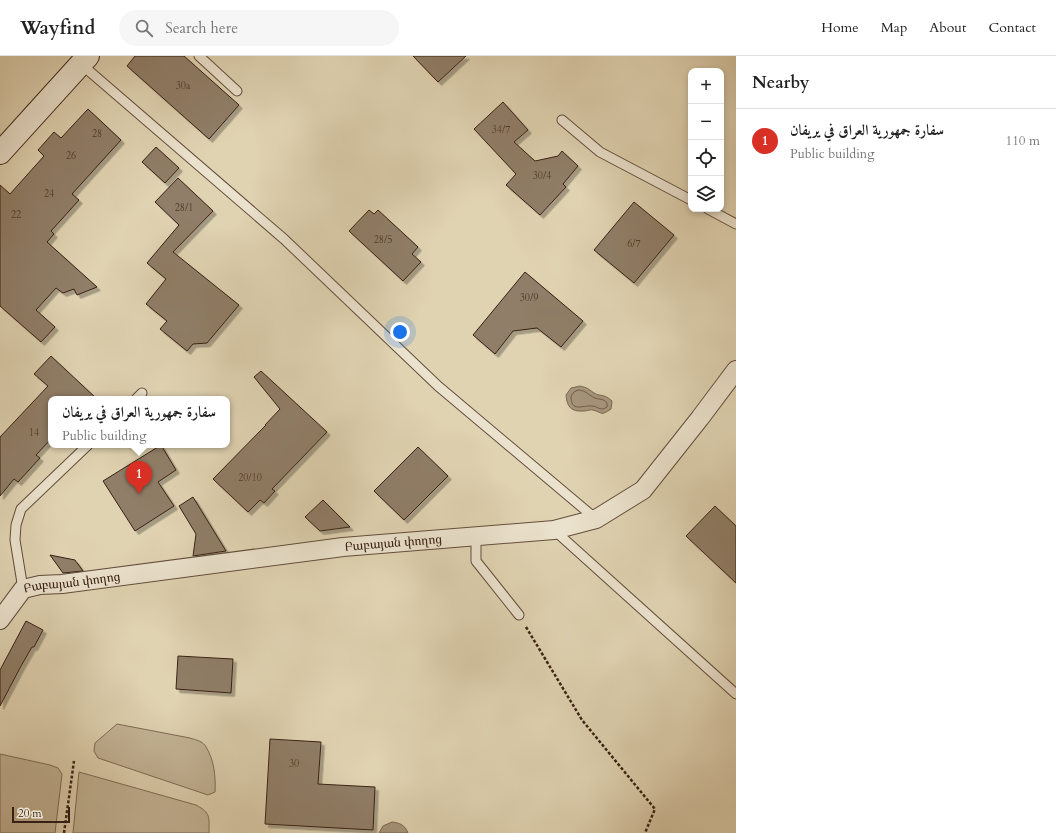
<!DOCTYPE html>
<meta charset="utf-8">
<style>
:root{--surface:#fff;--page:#f6f6f6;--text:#222;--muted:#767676;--line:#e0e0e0;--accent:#d93025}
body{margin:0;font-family:Cardo,Amiri,"Noto Serif Armenian",serif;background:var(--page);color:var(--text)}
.controls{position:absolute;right:12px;top:12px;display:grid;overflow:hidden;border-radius:8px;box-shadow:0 2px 6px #0003}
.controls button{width:36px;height:36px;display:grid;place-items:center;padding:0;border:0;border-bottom:1px solid var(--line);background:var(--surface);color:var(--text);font:20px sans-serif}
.scale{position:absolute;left:12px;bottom:10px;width:58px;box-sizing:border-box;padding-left:4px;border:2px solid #392115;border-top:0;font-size:11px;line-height:14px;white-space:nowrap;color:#392115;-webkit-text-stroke:3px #ebe2cd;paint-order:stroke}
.you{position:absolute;left:400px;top:276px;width:14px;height:14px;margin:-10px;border:3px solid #fff;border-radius:50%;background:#1a73e8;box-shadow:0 0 0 6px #1a73e833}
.badge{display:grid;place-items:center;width:26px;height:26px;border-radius:50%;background:var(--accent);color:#fff;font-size:13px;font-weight:700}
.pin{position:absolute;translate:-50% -33px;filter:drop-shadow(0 1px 2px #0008)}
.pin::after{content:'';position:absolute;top:21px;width:14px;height:12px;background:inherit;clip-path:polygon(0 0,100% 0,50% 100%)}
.popup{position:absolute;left:48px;top:340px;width:182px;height:52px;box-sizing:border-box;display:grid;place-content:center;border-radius:8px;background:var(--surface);filter:drop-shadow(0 1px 3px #0005);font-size:13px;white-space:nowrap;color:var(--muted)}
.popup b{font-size:15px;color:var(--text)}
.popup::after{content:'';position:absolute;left:50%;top:100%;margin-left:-8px;border:8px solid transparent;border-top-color:var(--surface)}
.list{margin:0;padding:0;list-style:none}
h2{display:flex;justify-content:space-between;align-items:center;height:52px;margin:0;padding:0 16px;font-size:17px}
h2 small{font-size:13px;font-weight:400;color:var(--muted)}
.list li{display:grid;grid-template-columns:26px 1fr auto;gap:12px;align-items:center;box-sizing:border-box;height:64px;padding:0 16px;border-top:1px solid var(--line)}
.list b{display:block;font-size:15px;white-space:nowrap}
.list p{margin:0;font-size:13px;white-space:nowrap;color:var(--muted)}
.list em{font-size:13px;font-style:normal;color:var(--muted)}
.icon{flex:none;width:22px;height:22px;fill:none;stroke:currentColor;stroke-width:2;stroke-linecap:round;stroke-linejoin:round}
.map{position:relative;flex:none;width:736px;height:777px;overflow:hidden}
header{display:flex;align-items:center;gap:24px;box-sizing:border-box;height:56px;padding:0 20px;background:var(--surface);border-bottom:1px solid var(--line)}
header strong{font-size:19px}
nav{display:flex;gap:22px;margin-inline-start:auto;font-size:14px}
.search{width:280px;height:36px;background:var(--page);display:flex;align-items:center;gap:10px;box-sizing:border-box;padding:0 14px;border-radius:22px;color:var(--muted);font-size:15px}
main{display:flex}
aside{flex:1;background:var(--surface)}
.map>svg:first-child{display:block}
</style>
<header>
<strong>Wayfind</strong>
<div class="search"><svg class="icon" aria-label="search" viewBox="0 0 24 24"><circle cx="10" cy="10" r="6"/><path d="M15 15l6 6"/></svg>Search here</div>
<nav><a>Home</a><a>Map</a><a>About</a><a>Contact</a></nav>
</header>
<main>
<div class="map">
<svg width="736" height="777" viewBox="0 0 736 777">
<defs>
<filter id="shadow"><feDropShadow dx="3.5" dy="3.5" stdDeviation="0" flood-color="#0004"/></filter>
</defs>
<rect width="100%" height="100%" fill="#e0d3b2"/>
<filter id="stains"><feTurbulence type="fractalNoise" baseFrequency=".005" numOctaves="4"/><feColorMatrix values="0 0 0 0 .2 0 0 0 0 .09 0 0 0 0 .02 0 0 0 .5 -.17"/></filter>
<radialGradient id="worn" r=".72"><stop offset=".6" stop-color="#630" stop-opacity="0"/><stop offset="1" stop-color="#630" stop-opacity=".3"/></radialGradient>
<g fill="#c4b597" stroke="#7e6b56">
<path d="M 117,668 L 190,682 C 196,684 203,685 206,691 C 214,703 216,722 215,736 L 208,739 L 98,702 L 94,695 L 95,687 Z"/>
<path d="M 0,698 L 50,709 L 58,712 L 62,718 L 55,777 L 0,777 Z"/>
<path d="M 79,716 L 196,749 C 211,757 209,761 209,777 L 73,777 Z"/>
</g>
<g fill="#a7967d" stroke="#7b6753">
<path d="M 580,330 C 588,332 587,332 594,337 C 601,341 603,337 612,345 L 611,353 C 601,360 603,357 593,354 C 591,353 587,355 584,355 C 571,356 567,351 566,339 L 571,332 Z"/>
<path d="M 392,766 C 400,767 405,769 408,777 L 379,777 L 383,770 Z"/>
</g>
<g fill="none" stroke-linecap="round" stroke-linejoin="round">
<path stroke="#705c49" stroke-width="1" d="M 579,334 C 587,335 588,339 595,342 C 600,344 603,342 607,347 L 607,351 C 600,356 598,350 592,350 C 582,349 571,357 571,340 L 574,336 Z"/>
</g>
<g fill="#907e67" stroke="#392115" filter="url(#shadow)">
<path d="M 135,0 L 184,0 L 239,49 L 209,83 L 127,10 Z"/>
<path d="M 413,0 L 466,0 L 438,26 Z"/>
<path d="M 503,46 L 528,74 L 514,86 L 535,105 L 558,100 L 562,95 L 578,110 L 563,128 L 566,131 L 540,159 L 506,129 L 516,118 L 474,73 Z"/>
<path d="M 88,53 L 121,84 L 72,138 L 79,144 L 51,175 L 54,178 L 47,186 L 97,231 L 77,239 L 74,233 L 63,237 L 56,232 L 36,254 L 55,271 L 41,286 L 0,250 L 0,129 L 10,138 L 44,100 L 38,94 L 54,76 L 61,82 Z"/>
<path d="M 156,91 L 179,112 L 165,127 L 142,106 Z"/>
<path d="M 178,122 L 213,155 L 173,196 L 239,249 L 207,287 L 193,288 L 187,295 L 160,273 L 167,265 L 146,248 L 166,223 L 147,207 L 179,169 L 155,146 Z"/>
<path d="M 634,146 L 674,179 L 634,227 L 594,194 Z"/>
<path d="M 369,154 L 374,158 L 378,154 L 418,191 L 412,198 L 421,206 L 403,225 L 349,175 Z"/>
<path d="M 525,216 L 583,265 L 561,291 L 537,272 L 513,275 L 495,298 L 473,279 Z"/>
<path d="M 51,300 L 97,343 L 51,343 L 51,383 L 36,399 L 40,402 L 18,426 L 14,423 L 0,440 L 0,381 L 48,330 L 34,318 Z"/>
<path d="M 261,315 L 327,376 L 272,433 L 275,435 L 264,447 L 260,444 L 248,456 L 213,423 L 266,369 L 265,369 L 280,353 L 254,321 Z"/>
<path d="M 161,389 L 176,414 L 158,426 L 174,450 L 135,475 L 103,425 Z"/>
<path d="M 418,391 L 448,420 L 404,464 L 374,435 Z"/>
<path d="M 193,441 L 226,495 L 193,500 L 196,478 L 179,450 Z"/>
<path d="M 323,444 L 350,471 L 320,475 L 305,461 Z"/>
<path d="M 715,450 L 736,470 L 736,527 L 686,480 Z"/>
<path d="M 50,499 L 75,504 L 83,515 L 63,517 Z"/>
<path d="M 26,565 L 43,574 L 34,591 L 32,591 L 21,610 L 0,650 L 0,614 Z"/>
<path d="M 178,600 L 233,603 L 231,637 L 176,633 Z"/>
<path d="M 270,683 L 321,686 L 318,728 L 375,731 L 373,774 L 265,768 Z"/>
</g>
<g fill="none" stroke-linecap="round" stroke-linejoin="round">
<g stroke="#634e3c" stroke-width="11">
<g id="lane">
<path d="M 199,0 L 237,35"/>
<path d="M 81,8 L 284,183 L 438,330 L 596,463"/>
<path d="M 562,64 L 600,96 L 691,144"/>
<path d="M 708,153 L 736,168"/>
<path d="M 136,343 L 142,337"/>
<path d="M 554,474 L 736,638"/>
<path d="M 476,481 L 476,505 L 519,559"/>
<path d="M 23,533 L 15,484 L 16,469 L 21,453 L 88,389"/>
</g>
</g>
<g stroke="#634e3c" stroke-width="20">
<g id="street">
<path id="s1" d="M 0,564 L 23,533 L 40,529 L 62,528 L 343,491 L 554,474 L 596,463 L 643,434 L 700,362 L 736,314"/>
</g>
</g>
<g stroke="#392115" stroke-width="24">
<path id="secondary" d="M 0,97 L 88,0"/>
</g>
<g stroke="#392115" stroke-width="2.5" stroke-dasharray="3 2" stroke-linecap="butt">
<path d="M 526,571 L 582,664 L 655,753 L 645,777"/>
<path d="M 64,777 L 74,705"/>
</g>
<use href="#lane" stroke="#ebe2cd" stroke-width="9"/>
<use href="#street" stroke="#ebe2cd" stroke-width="18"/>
<use href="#secondary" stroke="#ebe2cd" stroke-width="22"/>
</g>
<g text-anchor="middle" stroke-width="3" stroke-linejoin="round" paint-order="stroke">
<g font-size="10" fill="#4f382a">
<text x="183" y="33">30a</text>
<text x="501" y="77">34/7</text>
<text x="97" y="81">28</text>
<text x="71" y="103">26</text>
<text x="542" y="123">30/4</text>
<text x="49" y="141">24</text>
<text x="184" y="155">28/1</text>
<text x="16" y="162">22</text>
<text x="383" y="187">28/5</text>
<text x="634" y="191">6/7</text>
<text x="529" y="245">30/9</text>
<text x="34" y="380">14</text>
<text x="250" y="425">20/10</text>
<text x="294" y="711">30</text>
</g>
<g font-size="12" fill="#392115" stroke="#ebe2cd">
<text dy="4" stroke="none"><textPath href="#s1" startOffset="412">Բաբայան փողոց</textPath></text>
<text dy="4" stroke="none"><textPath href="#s1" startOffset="88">Բաբայան փողոց</textPath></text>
</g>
</g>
<rect width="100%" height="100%" filter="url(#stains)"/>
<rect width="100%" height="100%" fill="url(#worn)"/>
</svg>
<div class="controls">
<button>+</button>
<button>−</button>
<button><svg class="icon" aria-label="locate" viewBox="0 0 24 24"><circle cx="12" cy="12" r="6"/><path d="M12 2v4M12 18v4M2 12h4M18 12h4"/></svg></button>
<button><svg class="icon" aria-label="layers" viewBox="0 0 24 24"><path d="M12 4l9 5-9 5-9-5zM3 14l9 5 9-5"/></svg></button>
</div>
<div class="scale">20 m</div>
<div class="you"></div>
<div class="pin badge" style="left:139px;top:438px">1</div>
<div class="popup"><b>سفارة جمهورية العراق في يريفان</b>Public building</div>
</div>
<aside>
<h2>Nearby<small></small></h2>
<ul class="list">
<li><span class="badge">1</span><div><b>سفارة جمهورية العراق في يريفان</b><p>Public building</p></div><em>110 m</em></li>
</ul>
</aside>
</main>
